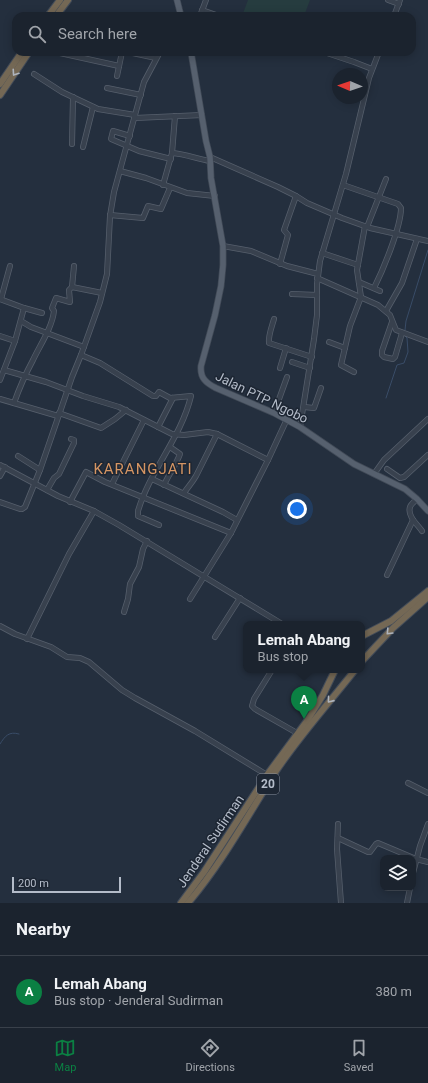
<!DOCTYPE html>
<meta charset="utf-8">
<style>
:root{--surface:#1b232e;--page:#282f3a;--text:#f1f3f6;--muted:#a0a4aa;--line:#39404a;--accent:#0b8043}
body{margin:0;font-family:Roboto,sans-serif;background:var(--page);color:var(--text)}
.controls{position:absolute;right:12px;bottom:12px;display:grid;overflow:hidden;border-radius:8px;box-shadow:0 2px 10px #0003}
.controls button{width:36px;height:36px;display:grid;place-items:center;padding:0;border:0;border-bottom:1px solid var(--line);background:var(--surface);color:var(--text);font:20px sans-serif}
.compass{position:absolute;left:332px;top:68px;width:36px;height:36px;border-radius:50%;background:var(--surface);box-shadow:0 2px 10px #0003;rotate:272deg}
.scale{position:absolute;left:12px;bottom:10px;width:109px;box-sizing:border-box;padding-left:4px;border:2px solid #b4bcc9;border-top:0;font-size:11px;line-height:14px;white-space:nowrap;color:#b4bcc9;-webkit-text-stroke:3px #1d2633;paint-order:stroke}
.you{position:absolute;left:297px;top:509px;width:14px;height:14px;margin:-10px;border:3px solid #fff;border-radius:50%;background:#1a73e8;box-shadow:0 0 0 6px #1a73e833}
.badge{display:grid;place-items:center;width:26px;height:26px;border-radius:50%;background:var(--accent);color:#fff;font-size:13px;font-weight:700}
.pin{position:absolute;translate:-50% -33px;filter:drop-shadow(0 1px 2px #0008)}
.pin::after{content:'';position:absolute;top:21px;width:14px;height:12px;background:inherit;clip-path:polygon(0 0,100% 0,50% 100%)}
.popup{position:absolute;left:243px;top:621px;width:122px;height:52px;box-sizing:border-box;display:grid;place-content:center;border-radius:8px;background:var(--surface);filter:drop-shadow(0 1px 3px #0005);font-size:13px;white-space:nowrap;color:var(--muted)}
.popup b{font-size:15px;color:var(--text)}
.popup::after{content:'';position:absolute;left:50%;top:100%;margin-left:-8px;border:8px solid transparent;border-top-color:var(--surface)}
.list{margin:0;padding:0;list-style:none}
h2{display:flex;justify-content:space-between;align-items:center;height:52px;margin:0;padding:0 16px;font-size:17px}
h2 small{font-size:13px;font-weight:400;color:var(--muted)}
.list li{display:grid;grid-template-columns:26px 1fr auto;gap:12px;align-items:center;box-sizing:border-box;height:72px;padding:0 16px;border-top:1px solid var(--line)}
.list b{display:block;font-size:15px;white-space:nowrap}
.list p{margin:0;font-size:13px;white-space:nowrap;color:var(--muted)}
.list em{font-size:13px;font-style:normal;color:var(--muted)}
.icon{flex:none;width:22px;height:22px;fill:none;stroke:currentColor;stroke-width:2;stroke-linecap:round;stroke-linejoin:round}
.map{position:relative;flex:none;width:428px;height:903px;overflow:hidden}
.search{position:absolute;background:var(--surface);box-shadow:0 2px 10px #0003;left:12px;right:12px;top:12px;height:44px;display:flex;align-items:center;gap:10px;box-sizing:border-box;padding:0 14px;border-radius:12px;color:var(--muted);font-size:15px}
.sheet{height:124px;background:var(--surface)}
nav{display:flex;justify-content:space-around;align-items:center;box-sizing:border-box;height:56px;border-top:1px solid var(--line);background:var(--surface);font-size:11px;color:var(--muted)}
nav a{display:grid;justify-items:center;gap:2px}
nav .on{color:var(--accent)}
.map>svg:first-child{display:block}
</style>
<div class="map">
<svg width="428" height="903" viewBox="0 0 428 903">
<rect width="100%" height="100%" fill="#242f3e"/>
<path fill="#263c3f" d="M 248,0 L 310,0 L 304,16 L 242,16 Z"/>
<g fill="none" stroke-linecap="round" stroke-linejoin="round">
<g stroke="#394c67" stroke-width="1">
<path d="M 405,330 L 406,321 L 428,250"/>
<path d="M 386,398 L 397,365 L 404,363 L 408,352 L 407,338 L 405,336"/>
<path d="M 0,744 C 5,736 9,731 19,734"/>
</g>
<g stroke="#565f6c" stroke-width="6">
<g id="minor">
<path d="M 388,0 L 399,4"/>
<path d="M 202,10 L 219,16"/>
<path d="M 200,16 L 206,0"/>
<path d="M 394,16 L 400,0"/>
<path d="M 128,52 L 156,58"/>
<path d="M 324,52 L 354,62 L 372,69"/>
<path d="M 390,52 L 393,53"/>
<path d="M 60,53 L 119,66"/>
<path d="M 34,74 L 62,92 L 98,109 L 135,115"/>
<path d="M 117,76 L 122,52"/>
<path d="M 107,88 L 141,95"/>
<path d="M 135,118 L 202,115"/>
<path d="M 130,136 L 113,131 L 111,139 L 139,151 L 171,159"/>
<path d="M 72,144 L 73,97"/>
<path d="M 83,147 L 93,107"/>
<path d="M 172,153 C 186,154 197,159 210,161"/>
<path d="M 210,157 L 278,187 L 296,196 L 307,203 L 342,218 L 370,228 L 428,241"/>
<path d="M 120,171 L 146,178 L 187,193 L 215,196"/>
<path d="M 163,185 L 172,153 L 175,116"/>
<path d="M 343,185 L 398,204 L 401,208 C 401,227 383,270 374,288"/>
<path d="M 110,215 L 143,218 L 148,206 L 161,209 L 170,188"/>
<path d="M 367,227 L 386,179"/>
<path d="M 223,246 L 251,251 L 287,266 L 318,274"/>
<path d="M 322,253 L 358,265"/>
<path d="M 280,264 L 288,235 L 284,230 L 296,196"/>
<path d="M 317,278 L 378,305 L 390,315 L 396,330 L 428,342"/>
<path d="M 359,282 L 380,291"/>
<path d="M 72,287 L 74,266"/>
<path d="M 292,294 L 317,295"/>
<path d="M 0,299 L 24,308 L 15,341 L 0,380"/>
<path d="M 1,299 L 10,266"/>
<path d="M 24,308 L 42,313"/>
<path d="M 386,311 L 402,283 L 417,239"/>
<path d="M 274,319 C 272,326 268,336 269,343 L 312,357"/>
<path d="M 21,321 L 31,327 L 84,347"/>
<path d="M 392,322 L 382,351 L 382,355 L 384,357 L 393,359 L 395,357 L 402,333"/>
<path d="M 0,336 L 15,341"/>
<path d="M 329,342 L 345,348"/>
<path d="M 81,355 L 100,363 L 153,396 L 156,396 L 159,392 L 170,398 L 191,396 C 181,438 150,470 138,511 L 138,516 L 159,525"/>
<path d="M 292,362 L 310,368"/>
<path d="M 280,368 L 286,348"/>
<path d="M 4,370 L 46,382 L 83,396 L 119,407 L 172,434 L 184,435 L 208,432 L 217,434 L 268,460"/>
<path d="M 354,372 L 341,365 L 350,326 L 361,297 L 357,270 L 365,226"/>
<path d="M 0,399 L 58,416"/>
<path d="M 14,403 C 19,389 26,373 33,360 C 40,345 52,328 54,311 L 52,308 L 56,298 L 70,302 L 69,290 L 72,287 L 102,293"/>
<path d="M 304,407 L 314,408 L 321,388"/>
<path d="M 59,413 L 101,428 L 115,419 L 126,410"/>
<path d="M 274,413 L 287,377"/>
<path d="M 158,427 L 173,398"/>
<path d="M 300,427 L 314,339 L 317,315 L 317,284 L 320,261 L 346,174 L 369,78 L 379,52"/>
<path d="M 18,456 L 40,470"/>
<path d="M 0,465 L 58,496 L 94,511 L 119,525 L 282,624"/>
<path d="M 387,469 L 400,478 L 404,477 L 428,455"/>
<path d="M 374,474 L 384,460 L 428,419"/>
<path d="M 0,476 L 5,467"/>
<path d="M 152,479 L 223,512 L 237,520"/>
<path d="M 112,484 L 144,420"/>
<path d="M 164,485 C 169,474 176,465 180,454 L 170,447"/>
<path d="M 47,490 L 54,478 L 59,474 L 74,443 L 74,440 L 71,439"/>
<path d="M 184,493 C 188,487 192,483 196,476 L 217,434"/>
<path d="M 417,499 C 415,501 411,504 410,507 C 407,516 418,525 422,531"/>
<path d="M 0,502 L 20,509 L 22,509 L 25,507 L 40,470 L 72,377 L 81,355 L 100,302 L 107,274 L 110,216 L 114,192 L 144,82 L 160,52"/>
<path d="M 70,502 L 86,472 L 105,482 L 231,533"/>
<path d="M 387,575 L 413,520"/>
<path d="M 190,599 L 231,533 L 268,460 L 287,419"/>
<path d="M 124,612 L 128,599 L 130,584 L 139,567 L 143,549 L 147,541"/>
<path d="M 0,626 L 15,634 L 51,647 L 67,657 L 80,658 L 89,662 L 122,690 L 135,698 L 195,731 L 267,775"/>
<path d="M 215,637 L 240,598"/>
<path d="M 27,639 L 69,554 L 94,511"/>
<path d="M 272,670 L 254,699 L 252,706 L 255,709 L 297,733"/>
<path d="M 408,783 L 428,793"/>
<path d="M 338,824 L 337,849 L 341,903"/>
<path d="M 338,838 L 368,852 L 370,852 L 376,844 L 378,843 L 416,859 L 428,862"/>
<path d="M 413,873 L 420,846 L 428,824"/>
<path d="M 407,903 L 410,888"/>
</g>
</g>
<g stroke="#414a57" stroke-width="7">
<g id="major">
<path d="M 177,0 L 181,16"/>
<path d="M 191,52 L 206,141 L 210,157 L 211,178 L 223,246 L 223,265 L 221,286 L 215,315 L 201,366 C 200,378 206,383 216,388 L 274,413 L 300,427 L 354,464 L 405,489 L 417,499 L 428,511"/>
</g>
</g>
<g stroke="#434c59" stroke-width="8">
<g id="highway">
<path d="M 48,16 L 60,0"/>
<path d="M 56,16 L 68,0"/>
<path d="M 0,84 L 22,52"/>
<path d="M 0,95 L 29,52"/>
<path d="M 362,636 L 391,621 L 428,591"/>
<path d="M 362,661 L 393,628 L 428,597"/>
<path d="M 181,903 L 204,872 L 267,775 L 307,721 L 323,695 L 335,670"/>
<path d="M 188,903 C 222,863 248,815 276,771 C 300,735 329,703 355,670"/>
</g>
</g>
<use href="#minor" stroke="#38414e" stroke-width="4.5"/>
<use href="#major" stroke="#56606e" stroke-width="5.5"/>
<use href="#highway" stroke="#746855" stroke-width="6"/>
</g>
<defs><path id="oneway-chevron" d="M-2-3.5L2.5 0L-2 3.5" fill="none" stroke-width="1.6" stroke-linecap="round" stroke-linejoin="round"/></defs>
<g stroke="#aeb4bd">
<use href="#oneway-chevron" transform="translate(15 73) rotate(124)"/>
<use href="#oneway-chevron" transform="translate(389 632) rotate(134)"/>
<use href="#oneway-chevron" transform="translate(330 700) rotate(129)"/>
</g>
<g text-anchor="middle" stroke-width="3" stroke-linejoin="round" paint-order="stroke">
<rect fill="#1d2633" stroke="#878f9c" stroke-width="1" x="257" y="774" width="22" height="20" rx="3"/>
<g font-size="12" font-weight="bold" fill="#b4bcc9">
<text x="268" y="788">20</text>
</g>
<g font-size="13" fill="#b4bcc9" stroke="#1d2633">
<text transform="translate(262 397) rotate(26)" y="5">Jalan PTP Ngobo</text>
<text transform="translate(210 841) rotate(-56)" y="5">Jenderal Sudirman</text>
</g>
<g font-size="15" letter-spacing="1" fill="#d59563" stroke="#1d2633">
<text x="143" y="474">KARANGJATI</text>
</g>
</g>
</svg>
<div class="controls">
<button><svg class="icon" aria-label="layers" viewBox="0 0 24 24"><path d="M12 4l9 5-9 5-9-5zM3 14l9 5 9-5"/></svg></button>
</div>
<svg class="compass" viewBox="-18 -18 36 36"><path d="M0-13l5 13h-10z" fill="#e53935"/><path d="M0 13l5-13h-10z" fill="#a0a4aa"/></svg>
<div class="scale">200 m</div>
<div class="you"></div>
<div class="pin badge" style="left:304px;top:719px">A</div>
<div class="popup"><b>Lemah Abang</b>Bus stop</div>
<div class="search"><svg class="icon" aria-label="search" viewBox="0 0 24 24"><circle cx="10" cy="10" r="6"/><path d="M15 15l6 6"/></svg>Search here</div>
</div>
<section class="sheet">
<h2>Nearby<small></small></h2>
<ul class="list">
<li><span class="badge">A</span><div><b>Lemah Abang</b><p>Bus stop · Jenderal Sudirman</p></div><em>380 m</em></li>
</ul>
</section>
<nav>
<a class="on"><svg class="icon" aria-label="map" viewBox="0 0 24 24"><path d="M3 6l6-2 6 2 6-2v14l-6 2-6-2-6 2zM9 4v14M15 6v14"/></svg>Map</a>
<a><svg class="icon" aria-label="directions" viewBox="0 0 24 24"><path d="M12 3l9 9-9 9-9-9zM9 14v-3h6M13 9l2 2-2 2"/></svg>Directions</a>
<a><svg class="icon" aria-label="saved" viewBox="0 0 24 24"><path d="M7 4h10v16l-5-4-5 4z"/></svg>Saved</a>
</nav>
